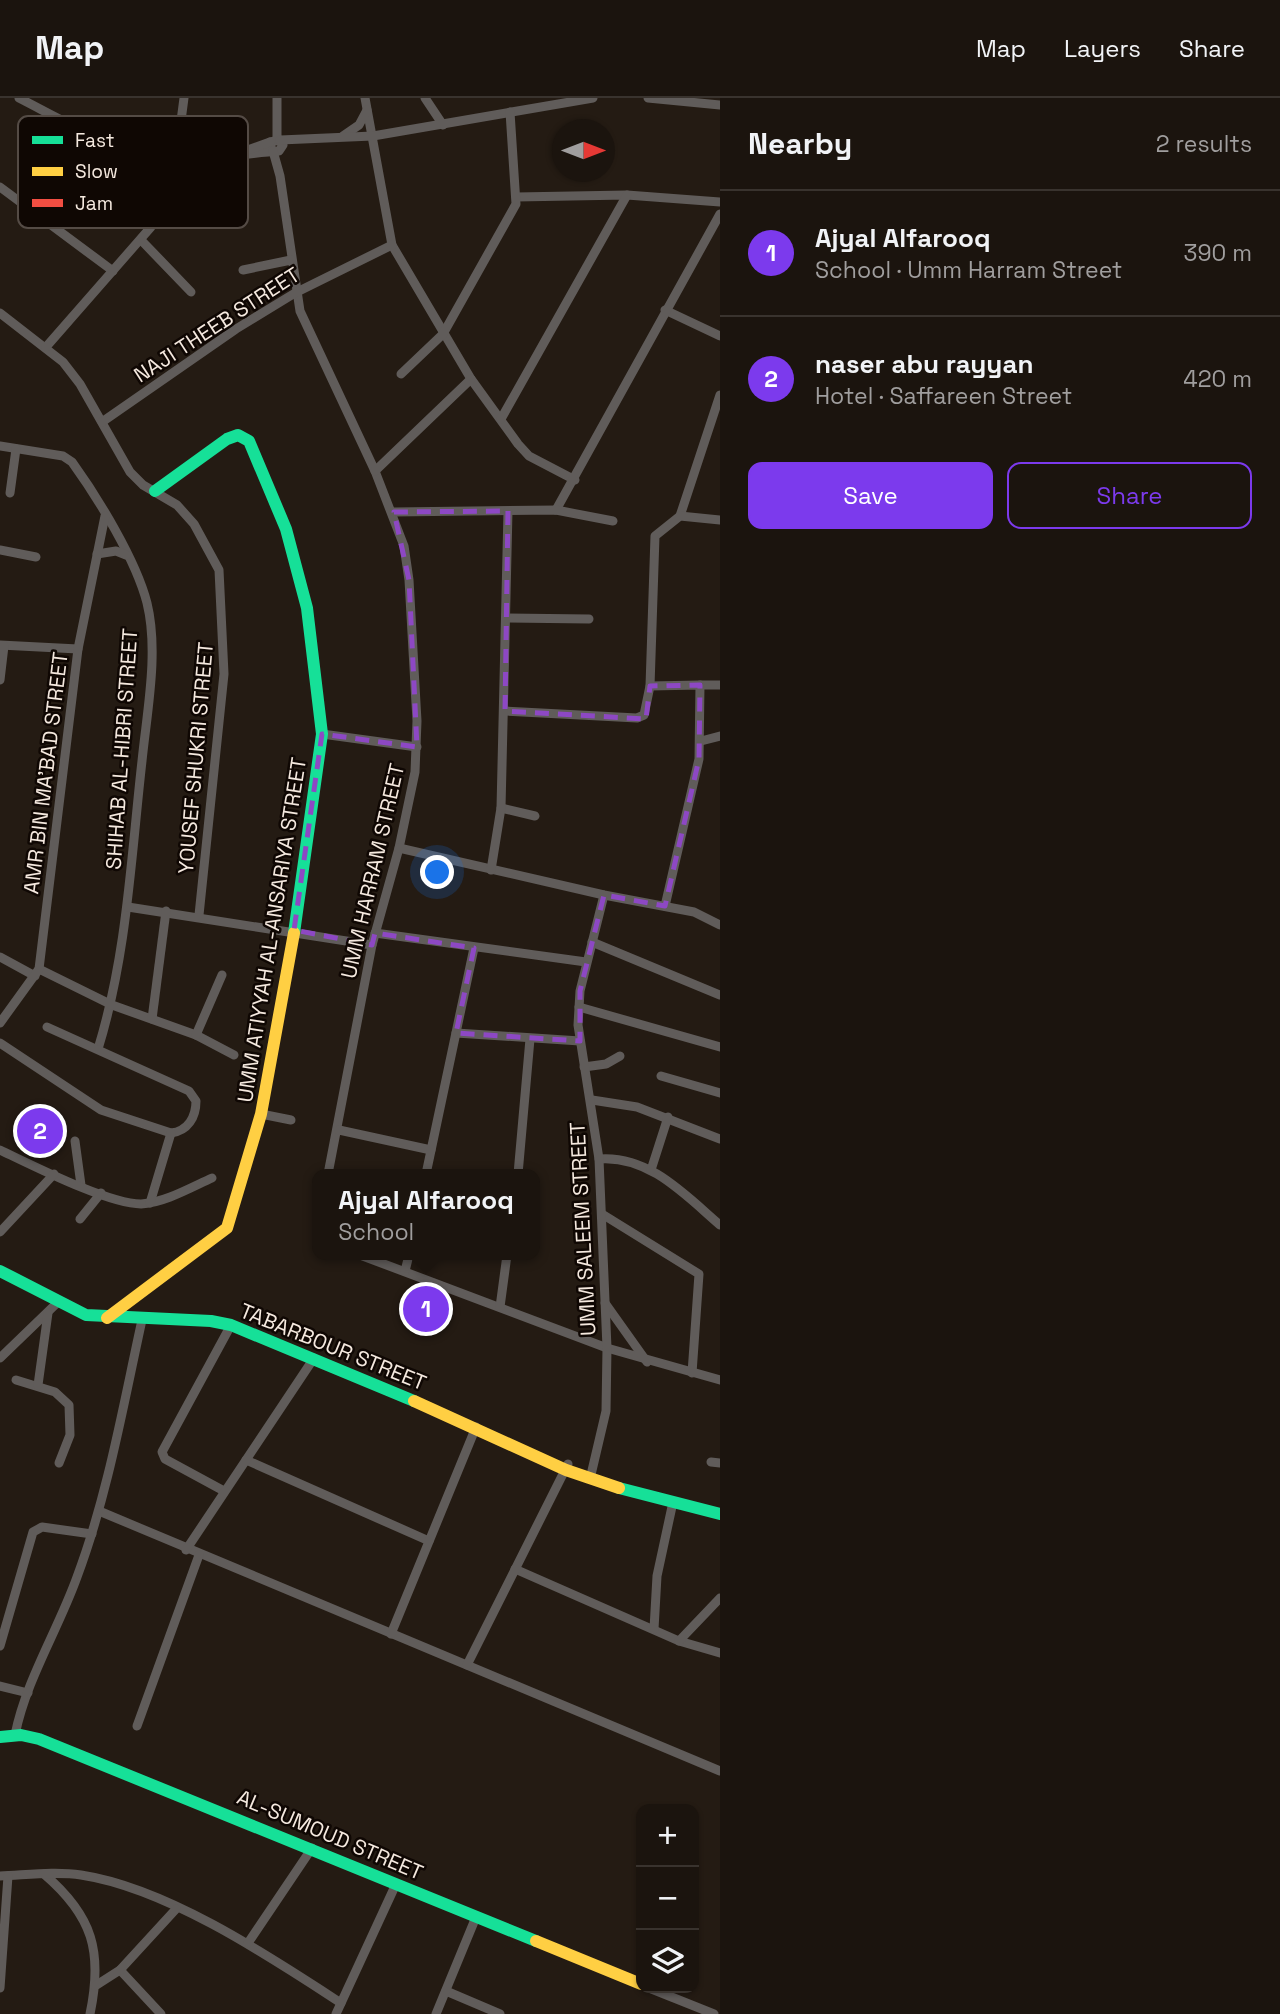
<!DOCTYPE html>
<meta charset="utf-8">
<style>
:root{--surface:#1b140e;--page:#241d17;--text:#f1f3f6;--muted:#a09e9e;--line:#39332e;--accent:#7c3aed}
body{margin:0;font-family:"Space Grotesk",sans-serif;background:var(--page);color:var(--text)}
.controls{position:absolute;right:21px;bottom:21px;display:grid;overflow:hidden;border-radius:14px;box-shadow:0 2px 5px #0004}
.controls button{width:63px;height:63px;display:grid;place-items:center;padding:0;border:0;border-bottom:2px solid var(--line);background:var(--surface);color:var(--text);font:35px sans-serif}
.compass{position:absolute;left:552px;top:21px;width:63px;height:63px;border-radius:50%;background:var(--surface);box-shadow:0 2px 5px #0004;rotate:90deg}
.you{position:absolute;left:438px;top:775px;width:24px;height:24px;margin:-18px;border:5px solid #fff;border-radius:50%;background:#1a73e8;box-shadow:0 0 0 10px #1a73e833}
.badge{display:grid;place-items:center;width:46px;height:46px;border-radius:50%;background:var(--accent);color:#fff;font-size:23px;font-weight:700}
.pin{position:absolute;translate:-50% -50%;border:4px solid #fff;box-shadow:0 2px 7px #0006}
.popup{position:absolute;left:312px;top:1071px;width:228px;height:91px;box-sizing:border-box;display:grid;place-content:center;border-radius:14px;background:var(--surface);filter:drop-shadow(0 2px 5px #0005);font-size:23px;white-space:nowrap;color:var(--muted)}
.popup b{font-size:26px;color:var(--text)}
.popup::after{content:'';position:absolute;left:50%;top:100%;margin-left:-14px;border:14px solid transparent;border-top-color:var(--surface)}
.list{margin:0;padding:0;list-style:none}
h2{display:flex;justify-content:space-between;align-items:center;height:91px;margin:0;padding:0 28px;font-size:30px}
h2 small{font-size:23px;font-weight:400;color:var(--muted)}
.list li{display:grid;grid-template-columns:46px 1fr auto;gap:21px;align-items:center;box-sizing:border-box;height:126px;padding:0 28px;border-top:2px solid var(--line)}
.list b{display:block;font-size:26px;white-space:nowrap}
.list p{margin:0;font-size:23px;white-space:nowrap;color:var(--muted)}
.list em{font-size:23px;font-style:normal;color:var(--muted)}
.actions{display:flex;gap:14px;padding:21px 28px}
.actions a{flex:1;padding:16px 0;border:2px solid var(--accent);border-radius:14px;text-align:center;font-size:24px;color:var(--accent)}
.actions .main{background:var(--accent);color:#fff}
.icon{flex:none;width:38px;height:38px;fill:none;stroke:currentColor;stroke-width:2;stroke-linecap:round;stroke-linejoin:round}
.map{position:relative;flex:none;width:720px;height:1916px;overflow:hidden}
header{display:flex;align-items:center;gap:42px;box-sizing:border-box;height:98px;padding:0 35px;background:var(--surface);border-bottom:2px solid var(--line)}
header strong{font-size:33px}
nav{display:flex;gap:38px;margin-inline-start:auto;font-size:24px}
main{display:flex}
aside{flex:1;background:var(--surface)}
.map>svg:first-child{display:block}
</style>
<header>
<strong>Map</strong>
<nav><a>Map</a><a>Layers</a><a>Share</a></nav>
</header>
<main>
<div class="map">
<svg width="720" height="1916" viewBox="0 0 720 1916">
<rect width="100%" height="100%" fill="#241b13"/>
<g fill="none" stroke-linecap="round" stroke-linejoin="round">
<g stroke="#605c5a" stroke-width="9">
<path d="M 19,0 C 68,25 122,58 178,61 C 212,63 246,55 279,53 L 283,47 L 280,42 L 270,44 L 272,53"/>
<path d="M 365,0 L 392,147 L 471,281 L 518,346 L 529,358 L 575,382"/>
<path d="M 425,0 L 443,27"/>
<path d="M 648,0 L 720,7"/>
<path d="M 343,38 L 359,27 L 367,12"/>
<path d="M 277,41 L 277,0"/>
<path d="M 280,42 L 373,38 L 593,0"/>
<path d="M 273,53 L 280,78 L 300,213 L 375,373 L 404,448 L 409,482 L 417,623 L 415,674 L 399,750 L 372,847 L 328,1076"/>
<path d="M 242,54 L 270,44"/>
<path d="M 176,61 L 184,0"/>
<path d="M 0,89 L 113,173"/>
<path d="M 516,99 L 627,97 L 720,104"/>
<path d="M 141,142 L 191,194"/>
<path d="M 243,172 L 291,162"/>
<path d="M 665,212 L 720,238"/>
<path d="M 0,215 L 63,264 L 80,286 L 130,374 L 143,387 L 177,407 L 194,426 L 219,472 L 224,576 L 199,817"/>
<path d="M 46,249 L 151,129 L 187,61"/>
<path d="M 401,276 L 443,236 L 516,106 L 510,14"/>
<path d="M 501,321 L 627,97"/>
<path d="M 102,324 L 236,231 L 295,195 L 392,147"/>
<path d="M 0,348 L 63,358 L 72,364 C 98,400 136,462 147,505 C 159,554 147,613 142,663 C 131,760 127,857 98,951"/>
<path d="M 375,373 L 471,281"/>
<path d="M 10,395 L 16,351"/>
<path d="M 556,412 L 720,116"/>
<path d="M 394,414 L 556,412 L 613,423"/>
<path d="M 680,418 L 720,297"/>
<path d="M 0,452 L 36,459"/>
<path d="M 97,456 L 116,453 L 126,457"/>
<path d="M 507,520 L 589,521"/>
<path d="M 0,547 L 78,551"/>
<path d="M 0,582 L 4,548"/>
<path d="M 700,587 L 720,587"/>
<path d="M 650,588 L 700,587 L 699,661 L 665,808"/>
<path d="M 505,613 L 637,620 L 644,617 L 650,588 L 655,438 L 680,418 L 720,422"/>
<path d="M 322,636 L 417,649"/>
<path d="M 701,643 L 720,638"/>
<path d="M 501,710 L 535,718"/>
<path d="M 399,750 L 604,797 L 694,814 L 720,827"/>
<path d="M 491,772 L 501,710 L 508,413"/>
<path d="M 128,809 L 372,847"/>
<path d="M 375,835 L 586,864"/>
<path d="M 592,844 L 720,897"/>
<path d="M 0,859 L 35,878"/>
<path d="M 39,871 L 112,907 L 196,937 L 234,957"/>
<path d="M 579,909 L 720,949"/>
<path d="M 152,921 L 166,813"/>
<path d="M 0,925 L 39,871 L 78,551 L 105,418"/>
<path d="M 456,935 L 580,943"/>
<path d="M 196,937 L 222,877"/>
<path d="M 0,945 L 101,1012 L 171,1035 C 188,1033 196,1019 196,1003 L 189,993 L 47,929"/>
<path d="M 584,969 L 606,966 L 620,958"/>
<path d="M 661,978 L 720,995"/>
<path d="M 592,1002 L 637,1009 L 720,1041"/>
<path d="M 261,1016 L 291,1022"/>
<path d="M 339,1032 L 431,1052"/>
<path d="M 75,1043 L 81,1087"/>
<path d="M 0,1052 C 32,1067 108,1106 141,1106 C 164,1105 192,1089 212,1080"/>
<path d="M 599,1061 C 649,1057 685,1097 720,1127"/>
<path d="M 651,1072 L 668,1019"/>
<path d="M 426,1076 L 474,850"/>
<path d="M 518,1076 L 530,941"/>
<path d="M 150,1105 L 171,1035"/>
<path d="M 602,1116 L 699,1176 L 692,1275"/>
<path d="M 80,1121 L 101,1095"/>
<path d="M 0,1134 L 54,1076"/>
<path d="M 360,1157 L 607,1250 L 720,1282"/>
<path d="M 405,1173 L 409,1157"/>
<path d="M 605,1205 L 647,1264"/>
<path d="M 500,1209 L 507,1157"/>
<path d="M 0,1260 L 57,1205"/>
<path d="M 16,1282 L 55,1294 L 69,1307 L 70,1337 L 59,1365"/>
<path d="M 38,1287 L 48,1215"/>
<path d="M 246,1362 L 429,1443"/>
<path d="M 711,1364 L 720,1365"/>
<path d="M 590,1381 L 606,1313 L 607,1250 L 599,1061 L 578,927 L 580,893 L 604,797"/>
<path d="M 224,1393 L 165,1361 L 162,1354 L 231,1227"/>
<path d="M 99,1413 L 720,1673"/>
<path d="M 186,1452 L 314,1260"/>
<path d="M 515,1471 L 679,1543 L 720,1555"/>
<path d="M 654,1531 L 657,1478 L 673,1404"/>
<path d="M 391,1536 L 476,1329"/>
<path d="M 679,1543 L 720,1500"/>
<path d="M 0,1548 L 33,1434 L 42,1429 L 92,1436"/>
<path d="M 467,1567 L 568,1366"/>
<path d="M 0,1588 L 28,1595"/>
<path d="M 137,1628 L 199,1457"/>
<path d="M 15,1637 C 26,1582 58,1532 77,1479 C 108,1396 123,1308 142,1222"/>
<path d="M 44,1776 C 93,1818 103,1854 90,1916"/>
<path d="M 0,1778 C 26,1777 55,1773 81,1777 C 167,1790 269,1858 341,1905"/>
<path d="M 248,1845 L 312,1750"/>
<path d="M 120,1872 L 161,1916"/>
<path d="M 95,1888 L 120,1872 L 176,1811"/>
<path d="M 0,1890 L 8,1778"/>
<path d="M 649,1890 L 714,1916"/>
<path d="M 446,1893 L 500,1916"/>
<path d="M 336,1916 L 396,1786"/>
<path d="M 436,1916 L 476,1819"/>
</g>
<g stroke="#16e098" stroke-width="12">
<path d="M 155,393 L 227,341 L 238,337 L 249,343 L 286,431 L 307,510 L 322,636 L 294,835"/>
<path d="M 0,1173 L 86,1217 L 211,1223 L 231,1227 L 414,1303"/>
<path d="M 619,1390 L 720,1416"/>
<path d="M 0,1639 L 21,1637 L 39,1641 L 536,1843"/>
</g>
<g stroke="#ffcf43" stroke-width="12">
<path d="M 107,1220 L 227,1130 L 261,1016 L 294,835"/>
<path d="M 414,1303 L 566,1372 L 619,1390"/>
<path d="M 536,1843 L 641,1886"/>
</g>
</g>
<path fill="none" stroke="#8d48c4" stroke-width="5" stroke-dasharray="14 9" stroke-linejoin="round" d="M 508,413 L 505,613 L 646,621 L 650,588 L 700,587 L 699,661 L 665,808 L 604,797 L 580,893 L 580,943 L 456,935 L 474,850 L 375,835 L 372,847 L 294,832 L 322,636 L 417,649 L 409,482 L 394,414 Z"/>
<g text-anchor="middle" stroke-width="5" stroke-linejoin="round" paint-order="stroke">
<g font-size="21" fill="#f5e9df" stroke="#0f0703">
<text transform="translate(217 227) rotate(-33)" y="7">NAJI THEEB STREET</text>
<text transform="translate(122 651) rotate(-86)" y="7">SHIHAB AL-HIBRI STREET</text>
<text transform="translate(196 660) rotate(-85)" y="7">YOUSEF SHUKRI STREET</text>
<text transform="translate(46 675) rotate(-83)" y="7">AMR BIN MA’BAD STREET</text>
<text transform="translate(373 773) rotate(-77)" y="7">UMM HARRAM STREET</text>
<text transform="translate(272 832) rotate(-81)" y="7">UMM ATIYYAH AL-ANSARIYA STREET</text>
<text transform="translate(583 1131) rotate(-93)" y="7">UMM SALEEM STREET</text>
<text transform="translate(333 1249) rotate(22)" y="7">TABARBOUR STREET</text>
<text transform="translate(330 1737) rotate(23)" y="7">AL-SUMOUD STREET</text>
</g>
</g>
<rect x="18" y="18" width="230" height="112" rx="10" fill="#0f0703" stroke="#544b45" stroke-width="2"/>
<rect x="32" y="38" width="31" height="8" fill="#16e098"/>
<rect x="32" y="69" width="31" height="9" fill="#ffcf43"/>
<rect x="32" y="101" width="31" height="8" fill="#f24e42"/>
<g font-size="19" fill="#f5e9df">
<text x="75" y="49">Fast</text>
<text x="75" y="80">Slow</text>
<text x="75" y="112">Jam</text>
</g>
</svg>
<div class="controls">
<button>+</button>
<button>−</button>
<button><svg class="icon" aria-label="layers" viewBox="0 0 24 24"><path d="M12 4l9 5-9 5-9-5zM3 14l9 5 9-5"/></svg></button>
</div>
<svg class="compass" viewBox="-18 -18 36 36"><path d="M0-13l5 13h-10z" fill="#e53935"/><path d="M0 13l5-13h-10z" fill="#a09e9e"/></svg>
<div class="you"></div>
<div class="pin badge" style="left:426px;top:1211px">1</div>
<div class="popup"><b>Ajyal Alfarooq</b>School</div>
<div class="pin badge" style="left:40px;top:1033px">2</div>
</div>
<aside>
<h2>Nearby<small>2 results</small></h2>
<ul class="list">
<li><span class="badge">1</span><div><b>Ajyal Alfarooq</b><p>School · Umm Harram Street</p></div><em>390 m</em></li>
<li><span class="badge">2</span><div><b>naser abu rayyan</b><p>Hotel · Saffareen Street</p></div><em>420 m</em></li>
</ul>
<div class="actions"><a class="main">Save</a><a>Share</a></div>
</aside>
</main>
